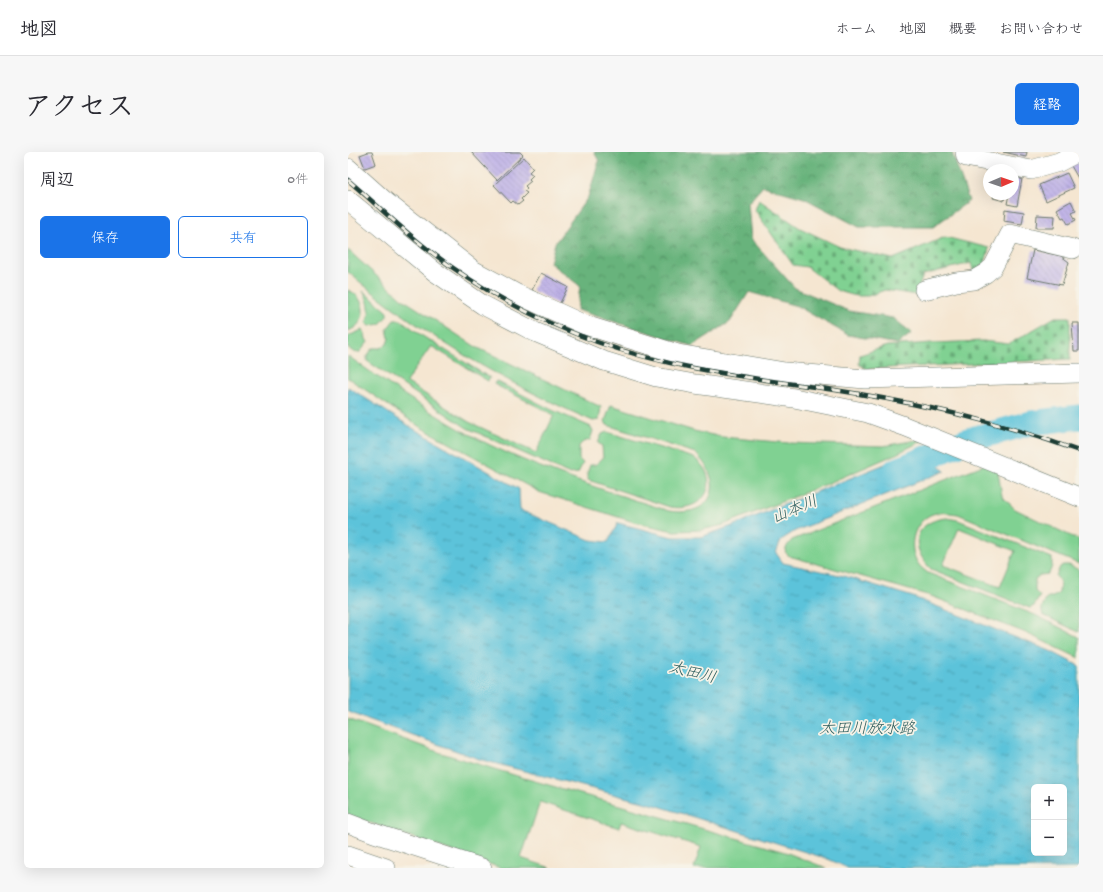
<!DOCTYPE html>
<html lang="ja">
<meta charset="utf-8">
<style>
:root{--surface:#fff;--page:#f7f7f7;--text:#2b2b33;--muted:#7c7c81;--line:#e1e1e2;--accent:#1a73e8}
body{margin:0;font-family:"Gochi Hand","Klee One",sans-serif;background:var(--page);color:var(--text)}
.controls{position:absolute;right:12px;bottom:12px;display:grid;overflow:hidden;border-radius:6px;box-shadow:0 4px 16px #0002}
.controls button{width:36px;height:36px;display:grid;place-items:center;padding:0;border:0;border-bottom:1px solid var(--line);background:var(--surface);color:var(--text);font:20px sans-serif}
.compass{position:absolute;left:635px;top:12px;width:36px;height:36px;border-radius:50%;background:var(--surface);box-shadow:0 4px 16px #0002;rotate:88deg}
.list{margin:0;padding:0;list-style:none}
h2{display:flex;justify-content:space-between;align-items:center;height:52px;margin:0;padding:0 16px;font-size:17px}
h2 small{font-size:13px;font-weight:400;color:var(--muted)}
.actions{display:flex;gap:8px;padding:12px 16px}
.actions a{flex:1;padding:9px 0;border:1px solid var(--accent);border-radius:6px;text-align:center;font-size:14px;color:var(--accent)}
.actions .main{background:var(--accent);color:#fff}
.map{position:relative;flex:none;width:731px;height:716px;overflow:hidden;border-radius:6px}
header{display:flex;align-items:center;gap:24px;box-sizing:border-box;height:56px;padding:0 20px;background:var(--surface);border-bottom:1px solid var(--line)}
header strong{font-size:19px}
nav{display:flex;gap:22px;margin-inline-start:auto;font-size:14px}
.intro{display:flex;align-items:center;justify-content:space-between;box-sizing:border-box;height:96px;padding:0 24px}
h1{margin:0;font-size:28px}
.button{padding:10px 18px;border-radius:6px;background:var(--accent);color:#fff;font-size:14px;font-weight:700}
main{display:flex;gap:24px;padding:0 24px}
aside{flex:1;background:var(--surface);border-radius:6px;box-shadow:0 4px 16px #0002}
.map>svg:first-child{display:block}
</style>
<header>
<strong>地図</strong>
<nav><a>ホーム</a><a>地図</a><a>概要</a><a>お問い合わせ</a></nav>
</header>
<div class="intro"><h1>アクセス</h1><a class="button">経路</a></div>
<main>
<aside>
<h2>周辺<small>0件</small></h2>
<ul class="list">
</ul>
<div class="actions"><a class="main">保存</a><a>共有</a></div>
</aside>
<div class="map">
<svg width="731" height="716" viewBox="0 0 731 716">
<defs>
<pattern id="forest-crowns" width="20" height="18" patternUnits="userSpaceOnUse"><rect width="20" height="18" fill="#68b37c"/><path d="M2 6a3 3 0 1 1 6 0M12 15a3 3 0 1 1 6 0" fill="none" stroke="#559366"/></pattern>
<pattern id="cemetery-stones" width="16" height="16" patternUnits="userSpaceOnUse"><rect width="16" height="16" fill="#80d192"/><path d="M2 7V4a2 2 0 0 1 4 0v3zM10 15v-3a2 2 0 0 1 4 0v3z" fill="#68ab78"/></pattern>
<pattern id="water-ripples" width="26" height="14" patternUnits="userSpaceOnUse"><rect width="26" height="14" fill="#5cc3da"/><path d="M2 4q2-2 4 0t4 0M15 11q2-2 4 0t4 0" fill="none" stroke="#4ba0b2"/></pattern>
<pattern id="building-back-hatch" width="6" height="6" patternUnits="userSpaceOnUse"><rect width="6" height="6" fill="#bcafe7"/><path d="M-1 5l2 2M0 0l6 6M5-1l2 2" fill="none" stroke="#9890bc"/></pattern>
</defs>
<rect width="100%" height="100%" fill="#f7f3e8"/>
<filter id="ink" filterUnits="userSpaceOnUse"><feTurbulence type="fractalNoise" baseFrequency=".025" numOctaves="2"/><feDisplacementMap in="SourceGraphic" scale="8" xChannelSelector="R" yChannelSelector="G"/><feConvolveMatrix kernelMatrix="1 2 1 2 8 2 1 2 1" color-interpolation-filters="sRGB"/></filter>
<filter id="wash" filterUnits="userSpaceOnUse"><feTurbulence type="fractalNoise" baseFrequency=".012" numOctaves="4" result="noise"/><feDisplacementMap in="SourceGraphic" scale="16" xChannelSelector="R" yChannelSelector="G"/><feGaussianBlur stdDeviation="0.9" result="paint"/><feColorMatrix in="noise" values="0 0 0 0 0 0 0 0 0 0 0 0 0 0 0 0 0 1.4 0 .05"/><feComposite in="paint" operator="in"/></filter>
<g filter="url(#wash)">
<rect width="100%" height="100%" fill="#f5e6d1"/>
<g fill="#80d192" stroke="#508763" fill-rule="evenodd">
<path d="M 0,98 L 53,146 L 128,195 L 253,255 L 251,268 L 245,269 C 157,231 73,182 0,120 Z"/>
<path d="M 0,138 C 19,145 21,172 0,179 Z"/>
<path d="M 15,139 L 39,159 L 39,164 L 32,172 L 22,174 L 18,171 C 24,160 21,149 15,139 Z"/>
<path d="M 46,168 L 53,168 L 76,185 L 142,226 L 140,229 L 83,194 L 58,230 L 121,270 L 188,301 L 206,263 L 146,232 L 148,229 L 204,258 L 243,275 L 245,279 L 242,288 L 235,290 L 231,294 L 231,307 L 235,311 L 230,321 L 222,322 L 119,276 L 19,209 L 19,204 L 25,196 L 33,196 L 39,192 L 41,186 L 39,177 Z"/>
<path d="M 14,178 L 17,181 L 18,187 L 20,190 L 12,200 L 7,201 L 0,196 L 0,184 Z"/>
<path d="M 0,204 C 38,231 76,257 117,280 C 181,315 252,337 321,359 C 366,366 378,330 347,301 L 259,273 L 257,269 L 263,253 L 346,279 L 374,285 L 441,291 L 535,294 L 580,286 L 548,302 L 481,331 L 375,373 L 353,378 L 326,379 L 286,370 L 191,340 L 72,275 L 0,226 Z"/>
<path d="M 259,280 L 346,306 C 375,327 358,361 322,355 L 240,328 L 239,322 L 242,313 L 247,313 L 255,306 L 254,294 L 250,291 L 254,282 Z"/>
<path d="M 648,308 L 654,344 L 667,357 L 731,388 L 731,412 L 610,362 C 601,361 591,359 582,363 C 565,372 560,394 569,410 C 571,414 576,418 580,421 L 687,463 L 731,485 L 731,506 L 678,481 L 583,444 L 441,404 L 437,400 L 439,394 L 444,388 Z"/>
<path d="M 599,366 L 610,368 L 704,406 L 704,414 L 701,422 L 692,423 L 687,427 L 687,439 L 692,444 L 686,454 L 682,456 L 583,417 C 561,395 565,369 599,366 ZM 611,376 L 667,399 L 652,435 L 595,413 Z"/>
<path d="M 715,413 L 721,413 L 731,418 L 731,480 L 695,463 C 692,455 696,451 700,445 L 705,445 L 711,441 L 712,429 L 708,424 L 712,415 Z"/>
<path d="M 0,567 L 93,601 L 176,626 L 437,700 L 478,716 L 346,716 L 353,695 L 273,670 L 271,676 L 192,650 L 173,706 L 203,716 L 153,716 L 0,663 Z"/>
</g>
<path fill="url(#forest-crowns)" stroke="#447858" d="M 246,0 L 604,0 L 621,49 L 585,75 L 511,75 L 456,46 L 415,34 L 400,51 L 403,87 L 447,136 L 501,159 L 545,166 L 564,181 L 550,192 L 500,183 L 449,154 L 401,140 L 382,170 L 344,194 L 229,158 L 232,134 L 202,111 L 207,91 L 240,45 L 251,9 Z"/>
<g fill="url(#cemetery-stones)" stroke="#508763">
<path d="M 411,48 L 452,76 L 492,95 L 545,107 L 597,85 L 641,96 L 636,116 L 626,122 L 623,111 L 575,123 L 568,143 L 537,138 L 520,144 L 508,144 L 490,139 L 459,115 L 445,113 L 407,58 Z"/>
<path d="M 707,165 L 722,165 L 722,207 L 518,217 L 511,212 L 512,203 L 539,194 L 584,191 L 635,189 L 661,192 Z"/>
</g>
<path fill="url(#water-ripples)" stroke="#3e8087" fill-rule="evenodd" d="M 0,235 L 66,277 L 171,337 L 172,358 L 242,388 L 260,390 L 270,371 L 324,385 L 353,385 L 384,374 L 569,299 L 597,319 L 447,379 L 433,388 L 428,401 L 435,411 L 496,424 L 565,445 L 702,499 L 731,514 L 731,716 L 500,716 L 480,707 L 307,653 L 134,608 L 0,560 ZM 686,635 L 716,635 L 716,701 L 686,701 Z"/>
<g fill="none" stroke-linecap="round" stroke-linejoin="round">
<path stroke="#5cc3da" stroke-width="25" d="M 547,319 L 620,288 L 683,271 L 731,265"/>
</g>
<g id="blocks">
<g fill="url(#building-back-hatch)">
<path d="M 20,0 L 24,0 L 28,12 L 17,16 L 12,3 Z"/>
<path d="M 123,0 L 172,0 L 175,3 L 149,28 Z"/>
<path d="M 655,0 L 679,0 L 678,5 Z"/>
<path d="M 176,5 L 185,16 L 181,20 L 185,23 L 181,27 L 183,29 L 177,34 L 179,36 L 176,39 L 179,41 L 173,47 L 175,49 L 170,53 L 165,49 L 163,51 L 146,33 Z"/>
<path d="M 731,7 L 731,28 L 722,12 Z"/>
<path d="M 719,21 L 726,36 L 698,49 L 691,33 Z"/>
<path d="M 665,26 L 674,27 L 669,54 L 659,52 L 661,42 L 665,42 Z"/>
<path d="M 646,42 L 657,42 L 656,49 L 645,46 Z"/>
<path d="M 723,49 L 728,59 L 724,61 L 728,68 L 720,72 L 716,65 L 714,66 L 709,57 Z"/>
<path d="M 657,57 L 676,60 L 674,72 L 656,69 Z"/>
<path d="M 689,63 L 707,64 L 706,76 L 688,76 Z"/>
<path d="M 685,98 L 713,104 L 721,110 L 714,133 L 679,126 Z"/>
<path d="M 193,121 L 220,135 L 211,153 L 184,138 Z"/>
<path d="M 724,171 L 731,171 L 731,199 L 726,199 Z"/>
</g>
</g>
</g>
<g filter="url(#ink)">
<use href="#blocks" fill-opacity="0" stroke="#6a786b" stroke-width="1"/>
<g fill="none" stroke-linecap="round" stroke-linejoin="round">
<g stroke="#6a786b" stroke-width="20">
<g id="minor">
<path d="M 617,0 L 618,5 L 683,18 L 711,10 L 730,0"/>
<path d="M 0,16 L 38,50 L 125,118 L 169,142 L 237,173 L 330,202 L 437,220 L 517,227 L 731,221"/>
<path d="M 0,48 L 87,120 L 135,153 L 187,180 L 256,209 L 308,225 L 347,232 L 446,246 L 520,261 L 556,274 L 731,345"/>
<path d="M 576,138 L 608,130 L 626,128 L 638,121 L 645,115 L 662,82 L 725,97"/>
<path d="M 0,671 L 26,681 L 134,716"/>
<path d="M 0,703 L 38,716"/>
</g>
</g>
<use href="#minor" stroke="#fff" stroke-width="19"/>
<g stroke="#1f3d34" stroke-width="4.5">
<path id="rail" d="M 0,28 C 26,50 51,75 78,96 C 129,136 188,168 249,190 C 326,218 407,226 487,238 C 571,251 652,270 731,299"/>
</g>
<use href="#rail" stroke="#f7f3e8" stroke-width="3" stroke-dasharray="9" stroke-linecap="butt"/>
</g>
</g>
<g text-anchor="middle" stroke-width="3.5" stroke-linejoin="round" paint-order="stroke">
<g font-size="16" font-style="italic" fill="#2e5e5e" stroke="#f7f3e8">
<text transform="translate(446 356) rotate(-23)" y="6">山本川</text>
<text transform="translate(345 519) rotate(14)" y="6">太田川</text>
<text x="519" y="581">太田川放水路</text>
</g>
</g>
</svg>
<div class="controls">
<button>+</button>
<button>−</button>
</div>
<svg class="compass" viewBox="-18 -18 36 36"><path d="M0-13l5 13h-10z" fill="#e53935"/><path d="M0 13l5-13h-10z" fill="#7c7c81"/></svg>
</div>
</main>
